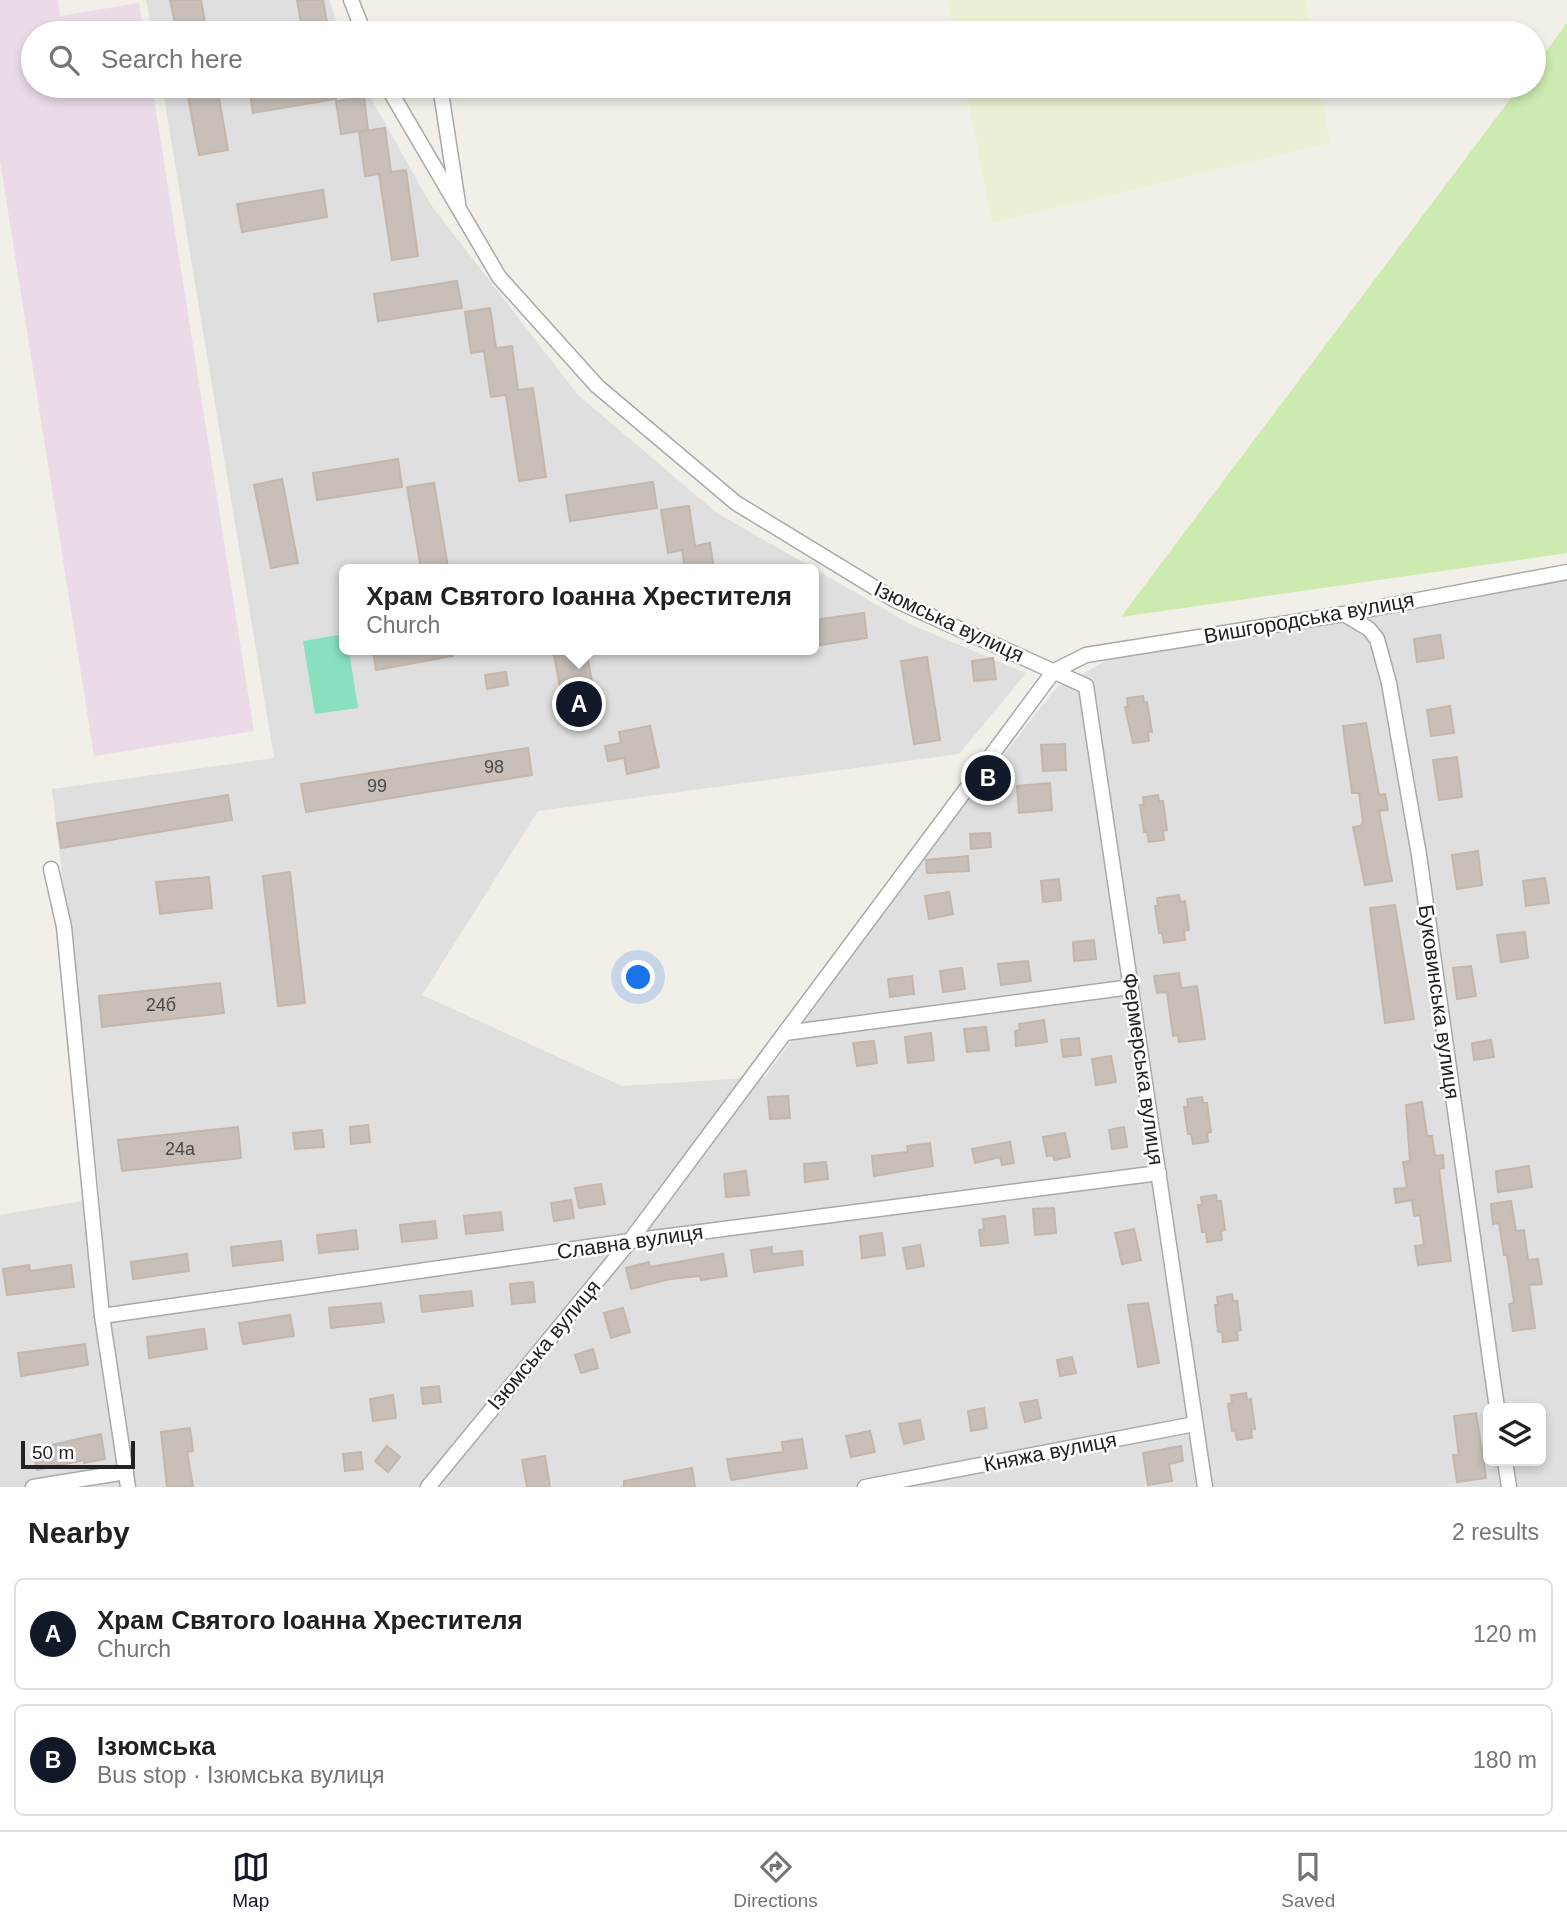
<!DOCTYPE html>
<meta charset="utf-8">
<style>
:root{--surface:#fff;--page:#f2f2f2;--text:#202124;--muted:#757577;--line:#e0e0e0;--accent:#111827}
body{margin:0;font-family:Helvetica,sans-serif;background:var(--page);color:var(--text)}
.controls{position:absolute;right:21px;bottom:21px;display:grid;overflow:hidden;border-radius:10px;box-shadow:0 4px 10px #0003}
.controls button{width:63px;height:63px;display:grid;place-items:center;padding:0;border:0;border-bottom:2px solid var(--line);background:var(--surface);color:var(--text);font:35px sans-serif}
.scale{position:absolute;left:21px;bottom:18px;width:114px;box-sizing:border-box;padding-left:7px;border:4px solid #222;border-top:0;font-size:19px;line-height:24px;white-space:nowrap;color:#222;-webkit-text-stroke:5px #fff;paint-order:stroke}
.you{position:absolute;left:639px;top:978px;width:24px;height:24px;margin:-18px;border:5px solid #fff;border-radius:50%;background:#1a73e8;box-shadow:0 0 0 10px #1a73e833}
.badge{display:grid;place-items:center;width:46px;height:46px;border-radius:50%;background:var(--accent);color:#fff;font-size:23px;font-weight:700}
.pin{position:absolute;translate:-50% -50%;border:4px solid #fff;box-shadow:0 2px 7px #0006}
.popup{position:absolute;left:339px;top:564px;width:480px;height:91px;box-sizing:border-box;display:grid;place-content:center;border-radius:10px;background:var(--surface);filter:drop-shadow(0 2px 5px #0005);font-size:23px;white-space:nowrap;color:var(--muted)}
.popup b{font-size:26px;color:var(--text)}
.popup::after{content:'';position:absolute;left:50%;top:100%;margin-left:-14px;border:14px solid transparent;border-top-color:var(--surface)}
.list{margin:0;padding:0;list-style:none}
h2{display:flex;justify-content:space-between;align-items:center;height:91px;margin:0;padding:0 28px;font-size:30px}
h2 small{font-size:23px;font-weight:400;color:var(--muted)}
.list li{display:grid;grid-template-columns:46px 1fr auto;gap:21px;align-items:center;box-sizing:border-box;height:112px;margin:0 14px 14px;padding:0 14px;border:2px solid var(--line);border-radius:10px}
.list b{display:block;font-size:26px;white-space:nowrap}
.list p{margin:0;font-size:23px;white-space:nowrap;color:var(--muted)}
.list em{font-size:23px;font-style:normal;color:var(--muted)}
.icon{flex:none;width:38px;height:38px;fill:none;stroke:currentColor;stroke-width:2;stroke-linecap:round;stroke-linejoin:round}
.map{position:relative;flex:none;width:1567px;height:1487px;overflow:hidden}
.search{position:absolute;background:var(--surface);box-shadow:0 4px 10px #0003;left:21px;right:21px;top:21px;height:77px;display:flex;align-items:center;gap:18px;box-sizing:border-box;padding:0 24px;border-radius:38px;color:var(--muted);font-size:26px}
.sheet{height:343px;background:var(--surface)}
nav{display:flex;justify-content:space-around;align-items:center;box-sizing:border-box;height:98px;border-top:2px solid var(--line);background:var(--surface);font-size:19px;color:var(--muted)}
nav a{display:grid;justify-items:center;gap:4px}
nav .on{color:var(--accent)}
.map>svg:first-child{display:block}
</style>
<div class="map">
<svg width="1567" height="1487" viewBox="0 0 1567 1487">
<rect width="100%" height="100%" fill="#f2efe9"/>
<g fill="#e0dfdf" fill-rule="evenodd">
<path d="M 146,0 L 329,0 L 341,33 L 152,33 Z"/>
<path d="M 162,86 L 364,86 L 431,205 L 578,395 L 717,513 L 912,625 L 1026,673 L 959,754 L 538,811 L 422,995 L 622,1086 L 765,1077 L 899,889 L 1056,688 L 1108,660 L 1567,577 L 1567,1487 L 0,1487 L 0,1215 L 100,1198 L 52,789 L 274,758 ZM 344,569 L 814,569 L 814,650 L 344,650 ZM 1488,1408 L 1541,1408 L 1541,1461 L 1488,1461 Z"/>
</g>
<path fill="#ebdbe8" d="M 0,0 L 58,0 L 60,16 L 139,3 L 144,33 L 33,33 L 33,86 L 152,86 L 254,731 L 94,756 L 0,161 Z"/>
<g fill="#eef0d5">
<path d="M 947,0 L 1306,0 L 1312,33 L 954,33 Z"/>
<path d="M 965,86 L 1320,86 L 1330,143 L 992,223 Z"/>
</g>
<path fill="#cdebb0" d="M 1567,23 L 1567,553 L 1121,617 L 1520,86 L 1534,86 L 1534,67 Z"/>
<path fill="#88e0be" d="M 344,634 L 344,650 L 349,650 L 358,708 L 315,714 L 303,641 Z"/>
<g fill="#c7bfb8" stroke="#c4b6ab" stroke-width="2">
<path d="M 170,0 L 201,0 L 207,33 L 177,33 Z"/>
<path d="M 297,0 L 323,0 L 329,33 L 303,33 Z"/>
<path d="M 186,86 L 217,86 L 228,150 L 199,155 Z"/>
<path d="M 249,86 L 334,86 L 336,99 L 253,113 Z"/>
<path d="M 364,97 L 368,130 L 341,134 L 336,101 Z"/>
<path d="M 385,128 L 391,172 L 406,170 L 418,256 L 392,260 L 379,174 L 365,176 L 359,132 Z"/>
<path d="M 323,190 L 327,217 L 242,232 L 237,204 Z"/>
<path d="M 457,281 L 462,308 L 378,321 L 374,294 Z"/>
<path d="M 490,308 L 496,348 L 512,346 L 518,390 L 533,388 L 546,477 L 519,481 L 506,395 L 491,397 L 484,351 L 471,353 L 465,312 Z"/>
<path d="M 398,459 L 402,487 L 317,500 L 313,473 Z"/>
<path d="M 282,479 L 298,563 L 271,568 L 254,485 Z"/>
<path d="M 653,482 L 657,508 L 570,521 L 566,495 Z"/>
<path d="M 434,483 L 448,567 L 421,569 L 407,487 Z"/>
<path d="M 689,506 L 695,546 L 710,543 L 714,569 L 685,569 L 682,550 L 668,553 L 661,510 Z"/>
<path d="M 864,613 L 867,638 L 814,646 L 814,620 Z"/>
<path d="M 1440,635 L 1444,658 L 1417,662 L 1414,639 Z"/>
<path d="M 373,650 L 453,650 L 453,656 L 376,670 Z"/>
<path d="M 553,650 L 586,650 L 598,713 L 566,719 Z"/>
<path d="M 927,657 L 940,740 L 914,744 L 901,661 Z"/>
<path d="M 993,658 L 996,679 L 974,681 L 972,661 Z"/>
<path d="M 506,672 L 508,685 L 487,689 L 485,675 Z"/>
<path d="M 1143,696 L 1144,703 L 1147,702 L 1152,732 L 1148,732 L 1149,741 L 1133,743 L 1125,707 L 1128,707 L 1127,698 Z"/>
<path d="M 1450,706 L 1454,733 L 1431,736 L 1427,710 Z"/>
<path d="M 1366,723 L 1379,795 L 1385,794 L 1388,810 L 1379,811 L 1392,881 L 1365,885 L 1353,827 L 1361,826 L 1363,821 L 1359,793 L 1352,793 L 1343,726 Z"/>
<path d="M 650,726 L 659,767 L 627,774 L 624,758 L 608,761 L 605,746 L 621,743 L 619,732 Z"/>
<path d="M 1065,744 L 1066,770 L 1043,771 L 1041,745 Z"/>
<path d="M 528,748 L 532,775 L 306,812 L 301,784 Z"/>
<path d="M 1457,757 L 1462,797 L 1439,800 L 1433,760 Z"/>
<path d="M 1050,783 L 1052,810 L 1019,813 L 1017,786 Z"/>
<path d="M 228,795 L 232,820 L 61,848 L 57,823 Z"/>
<path d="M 1158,795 L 1159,801 L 1163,801 L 1167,830 L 1163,831 L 1164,840 L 1149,842 L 1147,832 L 1144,832 L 1140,805 L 1144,805 L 1143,797 Z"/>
<path d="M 990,833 L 991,847 L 971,849 L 970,834 Z"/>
<path d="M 1478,851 L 1482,885 L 1457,889 L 1452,855 Z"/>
<path d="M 968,856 L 969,871 L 927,873 L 926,860 Z"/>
<path d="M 290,872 L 305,1003 L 278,1006 L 263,876 Z"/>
<path d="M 209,877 L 212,908 L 160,914 L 156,882 Z"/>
<path d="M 1545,878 L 1549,903 L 1526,906 L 1523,881 Z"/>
<path d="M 1059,879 L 1061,900 L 1043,902 L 1041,881 Z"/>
<path d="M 949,892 L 953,914 L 929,919 L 925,896 Z"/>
<path d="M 1179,895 L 1180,902 L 1185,901 L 1189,930 L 1184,931 L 1185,940 L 1164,943 L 1162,933 L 1159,933 L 1155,906 L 1158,906 L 1157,898 Z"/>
<path d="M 1395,905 L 1414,1019 L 1385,1023 L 1370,908 Z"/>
<path d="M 1525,932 L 1528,958 L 1501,962 L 1497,935 Z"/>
<path d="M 1094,940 L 1096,959 L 1074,961 L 1073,942 Z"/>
<path d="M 1028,961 L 1031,981 L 1001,985 L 998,964 Z"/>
<path d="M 1471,966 L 1476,996 L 1457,999 L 1453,968 Z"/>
<path d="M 962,968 L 965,989 L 943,992 L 940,971 Z"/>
<path d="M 1179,973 L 1181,988 L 1197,986 L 1205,1039 L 1179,1042 L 1178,1035 L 1173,1036 L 1167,992 L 1157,993 L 1154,976 Z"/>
<path d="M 912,976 L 914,994 L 890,997 L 888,979 Z"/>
<path d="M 220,983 L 224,1013 L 102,1027 L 99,996 Z"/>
<path d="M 1044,1020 L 1047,1042 L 1016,1046 L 1015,1031 L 1020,1030 L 1019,1024 Z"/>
<path d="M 986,1027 L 989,1050 L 967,1052 L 964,1029 Z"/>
<path d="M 931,1033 L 934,1060 L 908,1063 L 905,1037 Z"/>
<path d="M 1079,1038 L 1081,1055 L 1063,1057 L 1061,1040 Z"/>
<path d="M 1491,1040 L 1494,1057 L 1474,1060 L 1472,1043 Z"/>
<path d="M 874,1041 L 877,1063 L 857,1066 L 853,1043 Z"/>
<path d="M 1111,1056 L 1116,1082 L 1096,1085 L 1092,1059 Z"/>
<path d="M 788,1096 L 790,1118 L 770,1119 L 768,1097 Z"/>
<path d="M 1202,1097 L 1203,1103 L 1207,1103 L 1211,1132 L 1207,1133 L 1208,1142 L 1193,1144 L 1191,1134 L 1188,1134 L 1184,1107 L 1188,1107 L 1187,1099 Z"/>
<path d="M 1422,1102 L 1427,1136 L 1432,1136 L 1435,1156 L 1443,1155 L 1444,1168 L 1439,1169 L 1451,1261 L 1418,1265 L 1415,1246 L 1424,1245 L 1420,1215 L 1414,1216 L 1412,1200 L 1396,1203 L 1394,1189 L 1407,1188 L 1403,1162 L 1410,1161 L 1406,1105 Z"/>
<path d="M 368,1125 L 370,1142 L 351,1144 L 350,1127 Z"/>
<path d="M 238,1127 L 241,1158 L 122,1171 L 118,1140 Z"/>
<path d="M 1124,1127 L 1127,1147 L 1112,1149 L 1109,1130 Z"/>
<path d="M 322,1130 L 324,1147 L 295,1149 L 293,1133 Z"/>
<path d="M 1065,1133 L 1070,1157 L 1054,1160 L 1053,1155 L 1047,1156 L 1043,1137 Z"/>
<path d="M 1010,1142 L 1014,1163 L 1002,1165 L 1000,1157 L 975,1163 L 972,1149 Z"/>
<path d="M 930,1143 L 933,1166 L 874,1176 L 872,1156 L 908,1152 L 907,1146 Z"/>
<path d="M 826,1162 L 828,1179 L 805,1182 L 804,1164 Z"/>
<path d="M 1529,1166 L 1532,1187 L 1498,1192 L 1496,1171 Z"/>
<path d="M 746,1171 L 749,1195 L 726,1197 L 724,1174 Z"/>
<path d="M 601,1184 L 605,1204 L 579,1208 L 575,1188 Z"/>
<path d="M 1216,1195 L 1217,1201 L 1221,1201 L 1225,1230 L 1221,1231 L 1222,1240 L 1207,1242 L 1206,1232 L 1202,1232 L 1198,1205 L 1202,1205 L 1201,1197 Z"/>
<path d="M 571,1200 L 574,1218 L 554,1221 L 551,1203 Z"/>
<path d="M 1511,1201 L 1516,1231 L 1524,1230 L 1528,1260 L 1538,1259 L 1542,1284 L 1529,1285 L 1535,1328 L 1513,1331 L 1509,1304 L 1514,1303 L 1507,1255 L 1504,1255 L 1499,1223 L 1493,1224 L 1491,1204 Z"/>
<path d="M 1054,1208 L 1056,1233 L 1035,1235 L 1033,1209 Z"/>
<path d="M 501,1212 L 503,1230 L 466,1234 L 464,1216 Z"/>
<path d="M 1005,1216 L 1008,1243 L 981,1246 L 979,1230 L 984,1229 L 983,1219 Z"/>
<path d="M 435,1221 L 437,1238 L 402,1242 L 400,1225 Z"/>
<path d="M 1134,1229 L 1141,1260 L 1122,1264 L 1115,1233 Z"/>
<path d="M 356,1230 L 358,1249 L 319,1253 L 317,1235 Z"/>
<path d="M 882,1233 L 885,1255 L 862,1258 L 860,1236 Z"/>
<path d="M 281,1241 L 283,1260 L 233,1266 L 231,1247 Z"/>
<path d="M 920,1245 L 924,1266 L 907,1269 L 903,1248 Z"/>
<path d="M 772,1247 L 772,1254 L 802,1251 L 803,1265 L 754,1272 L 751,1250 Z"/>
<path d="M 187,1254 L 189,1271 L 133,1279 L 131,1262 Z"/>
<path d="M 723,1254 L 727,1276 L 701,1280 L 700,1276 L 670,1279 L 631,1289 L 626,1268 L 649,1262 L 650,1267 Z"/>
<path d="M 29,1265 L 30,1271 L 71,1265 L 74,1287 L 7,1295 L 3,1269 Z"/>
<path d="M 533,1282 L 535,1302 L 512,1304 L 510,1284 Z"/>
<path d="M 471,1291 L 473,1306 L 422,1312 L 420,1296 Z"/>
<path d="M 1232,1294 L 1233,1301 L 1237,1301 L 1241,1330 L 1237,1331 L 1238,1340 L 1223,1342 L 1222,1332 L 1218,1332 L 1215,1305 L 1218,1305 L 1217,1297 Z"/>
<path d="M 381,1303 L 384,1322 L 331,1328 L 329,1308 Z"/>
<path d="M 1148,1303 L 1159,1363 L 1138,1367 L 1128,1305 Z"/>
<path d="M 623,1308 L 630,1332 L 611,1338 L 604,1313 Z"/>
<path d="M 290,1315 L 294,1336 L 243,1344 L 239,1323 Z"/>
<path d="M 204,1329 L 207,1349 L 149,1358 L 147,1337 Z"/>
<path d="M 85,1344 L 88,1365 L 21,1376 L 18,1353 Z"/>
<path d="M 593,1349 L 598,1368 L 581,1373 L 575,1355 Z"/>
<path d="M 1072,1357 L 1076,1373 L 1060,1376 L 1057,1360 Z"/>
<path d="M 439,1386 L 441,1402 L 423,1404 L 421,1388 Z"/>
<path d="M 1246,1393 L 1247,1400 L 1251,1399 L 1255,1429 L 1251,1429 L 1252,1438 L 1237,1440 L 1235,1430 L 1232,1431 L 1228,1404 L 1232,1403 L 1231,1395 Z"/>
<path d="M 393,1395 L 396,1418 L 373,1421 L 370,1399 Z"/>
<path d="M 1037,1400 L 1041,1418 L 1025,1422 L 1020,1403 Z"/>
<path d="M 984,1408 L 987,1428 L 971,1431 L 968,1411 Z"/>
<path d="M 1476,1413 L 1486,1478 L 1457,1482 L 1453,1455 L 1459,1455 L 1454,1416 Z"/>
<path d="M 920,1420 L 924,1439 L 904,1444 L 899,1424 Z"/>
<path d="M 190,1428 L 193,1451 L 187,1452 L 193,1486 L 167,1487 L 161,1432 Z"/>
<path d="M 870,1431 L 875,1452 L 851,1457 L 846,1436 Z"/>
<path d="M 101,1434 L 105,1459 L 84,1463 L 84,1460 L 37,1470 L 33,1449 Z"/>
<path d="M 802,1439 L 807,1468 L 731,1480 L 727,1459 L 783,1452 L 782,1442 Z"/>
<path d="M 387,1446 L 400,1457 L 388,1472 L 375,1461 Z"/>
<path d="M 1181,1446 L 1183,1461 L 1169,1464 L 1172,1481 L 1148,1485 L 1143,1453 Z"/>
<path d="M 361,1452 L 363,1469 L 345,1471 L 343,1454 Z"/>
<path d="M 545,1456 L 550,1487 L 527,1487 L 522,1460 Z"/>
<path d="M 692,1468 L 695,1487 L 624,1487 L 624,1481 Z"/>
</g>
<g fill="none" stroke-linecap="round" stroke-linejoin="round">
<g stroke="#a9a9a9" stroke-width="17">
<g id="minor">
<path d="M 351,0 L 364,33"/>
<path d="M 387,86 L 499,277 L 597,386 L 736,503 L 895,600 L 1086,686 L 1205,1487"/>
<path d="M 440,86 L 458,203"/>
<path d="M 1344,614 L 1369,629 L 1377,639 L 1389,683 L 1419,855 L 1497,1408"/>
<path d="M 51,869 L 64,927 L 102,1316 L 128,1487"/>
<path d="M 785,1033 L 1131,987"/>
<path d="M 102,1316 L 630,1241 L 1159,1173"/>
<path d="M 1505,1461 L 1509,1487"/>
<path d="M 33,1487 L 126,1472"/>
<path d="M 428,1487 L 630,1241 L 1054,671 L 1086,655 L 1344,614 L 1567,572"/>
<path d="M 865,1487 L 1195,1424"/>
</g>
</g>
<use href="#minor" stroke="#fff" stroke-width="14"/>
</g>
<g text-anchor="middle" stroke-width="5" stroke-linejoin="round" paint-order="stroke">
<g font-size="18" fill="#4b4948">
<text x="494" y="773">98</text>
<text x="377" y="792">99</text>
<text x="161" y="1011">24б</text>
<text x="180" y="1155">24а</text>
</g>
<g font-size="21" fill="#222" stroke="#fff">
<text transform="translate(1309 618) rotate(-10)" y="7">Вишгородська вулиця</text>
<text transform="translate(949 622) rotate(25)" y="7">Ізюмська вулиця</text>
<text transform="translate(1439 1002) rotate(82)" y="7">Буковинська вулиця</text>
<text transform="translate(1143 1069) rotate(82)" y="7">Фермерська вулиця</text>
<text transform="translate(630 1242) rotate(-8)" y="7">Славна вулиця</text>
<text transform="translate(544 1345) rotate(-50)" y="7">Ізюмська вулиця</text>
<text transform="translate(1050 1452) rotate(-11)" y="7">Княжа вулиця</text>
</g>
</g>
</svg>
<div class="controls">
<button><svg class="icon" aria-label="layers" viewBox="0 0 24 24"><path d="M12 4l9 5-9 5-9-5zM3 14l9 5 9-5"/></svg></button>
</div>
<div class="scale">50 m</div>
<div class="you"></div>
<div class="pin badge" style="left:579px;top:704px">A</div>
<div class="popup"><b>Храм Святого Іоанна Хрестителя</b>Church</div>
<div class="pin badge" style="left:988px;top:778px">B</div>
<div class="search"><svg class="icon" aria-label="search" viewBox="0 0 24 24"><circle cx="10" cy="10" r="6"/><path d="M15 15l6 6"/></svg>Search here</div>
</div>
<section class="sheet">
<h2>Nearby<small>2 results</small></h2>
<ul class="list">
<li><span class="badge">A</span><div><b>Храм Святого Іоанна Хрестителя</b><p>Church</p></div><em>120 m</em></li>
<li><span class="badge">B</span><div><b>Ізюмська</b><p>Bus stop · Ізюмська вулиця</p></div><em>180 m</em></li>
</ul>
</section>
<nav>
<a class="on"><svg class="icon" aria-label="map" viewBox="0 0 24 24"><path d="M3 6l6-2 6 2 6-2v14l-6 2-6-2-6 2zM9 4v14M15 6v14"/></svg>Map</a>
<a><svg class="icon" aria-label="directions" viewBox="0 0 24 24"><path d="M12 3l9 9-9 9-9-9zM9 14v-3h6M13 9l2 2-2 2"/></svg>Directions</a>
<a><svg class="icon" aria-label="saved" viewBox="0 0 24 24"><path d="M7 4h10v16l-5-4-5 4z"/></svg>Saved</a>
</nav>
